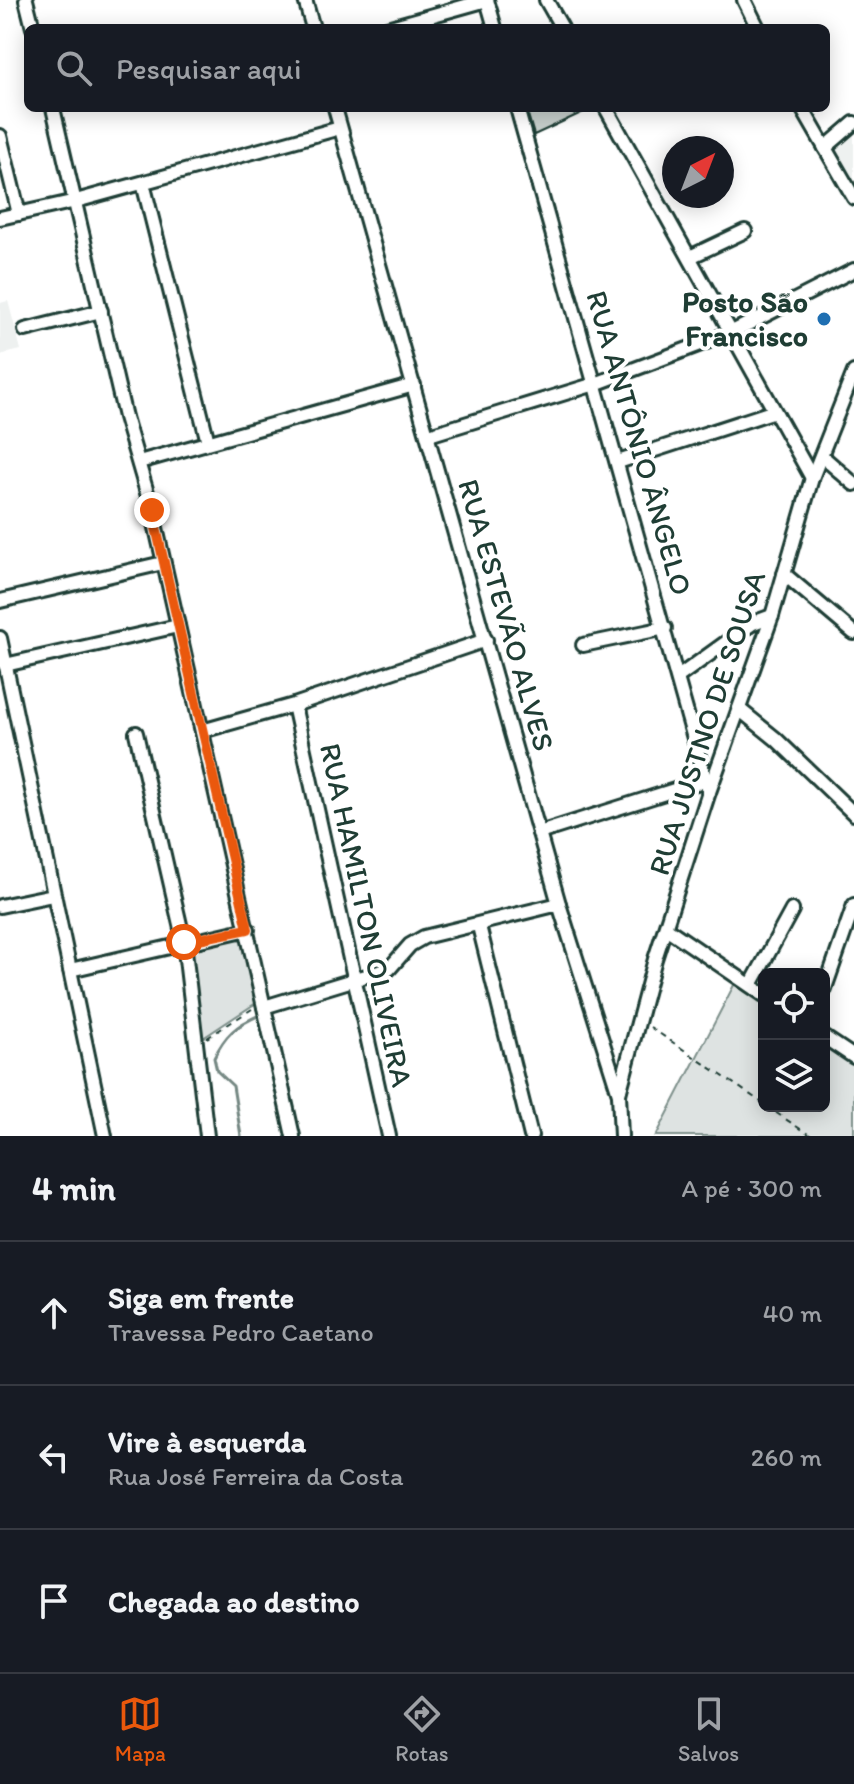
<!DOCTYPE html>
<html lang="pt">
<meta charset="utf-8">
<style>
:root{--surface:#171b24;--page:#242831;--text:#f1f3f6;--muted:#9ea1a6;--line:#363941;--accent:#ea580c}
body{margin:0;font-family:Itim,sans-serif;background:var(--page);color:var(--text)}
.controls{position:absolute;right:24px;bottom:24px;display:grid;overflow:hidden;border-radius:12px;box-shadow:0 4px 20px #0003}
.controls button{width:72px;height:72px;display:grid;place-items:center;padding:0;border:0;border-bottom:2px solid var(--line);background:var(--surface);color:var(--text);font:40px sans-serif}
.compass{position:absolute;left:662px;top:136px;width:72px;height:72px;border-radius:50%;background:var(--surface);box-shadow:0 4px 20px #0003;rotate:42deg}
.stop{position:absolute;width:24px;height:24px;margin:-18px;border:6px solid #ea580c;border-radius:50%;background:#fff}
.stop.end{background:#ea580c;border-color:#fff;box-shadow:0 2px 8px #0008}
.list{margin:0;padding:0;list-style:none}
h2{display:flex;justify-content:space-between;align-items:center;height:104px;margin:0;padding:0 32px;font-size:34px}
h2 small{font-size:26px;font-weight:400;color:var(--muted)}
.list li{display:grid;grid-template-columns:52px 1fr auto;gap:24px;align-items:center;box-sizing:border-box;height:144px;padding:0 32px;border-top:2px solid var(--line)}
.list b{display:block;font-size:30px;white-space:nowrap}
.list p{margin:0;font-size:26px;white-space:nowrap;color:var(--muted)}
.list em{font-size:26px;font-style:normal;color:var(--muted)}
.icon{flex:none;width:44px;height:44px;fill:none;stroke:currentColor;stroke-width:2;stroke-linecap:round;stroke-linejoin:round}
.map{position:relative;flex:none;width:854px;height:1136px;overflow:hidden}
.search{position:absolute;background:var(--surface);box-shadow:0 4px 20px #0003;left:24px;right:24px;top:24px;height:88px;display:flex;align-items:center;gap:20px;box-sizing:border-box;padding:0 28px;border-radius:12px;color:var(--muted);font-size:30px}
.sheet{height:536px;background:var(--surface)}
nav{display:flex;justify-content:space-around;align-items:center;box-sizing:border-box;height:112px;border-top:2px solid var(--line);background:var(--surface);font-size:22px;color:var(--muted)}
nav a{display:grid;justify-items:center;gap:4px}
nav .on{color:var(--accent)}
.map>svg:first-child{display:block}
</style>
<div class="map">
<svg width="854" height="1136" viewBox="0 0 854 1136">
<rect width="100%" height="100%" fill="#fff"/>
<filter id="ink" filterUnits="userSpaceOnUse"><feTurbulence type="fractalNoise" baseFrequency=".0125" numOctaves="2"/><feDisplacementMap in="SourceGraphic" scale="16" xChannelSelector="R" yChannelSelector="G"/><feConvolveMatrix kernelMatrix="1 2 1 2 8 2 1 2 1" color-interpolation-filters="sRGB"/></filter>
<g filter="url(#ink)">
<g fill="#eef1f0">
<path d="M 854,132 L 854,191 L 831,151 Z"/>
<path d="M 8,301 L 21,350 L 0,355 L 0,303 Z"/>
</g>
<g fill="#dee3e2" stroke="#7e908b" stroke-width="2">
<path d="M 238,935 L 248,942 L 259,1001 L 200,1040 L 190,950 L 195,945 Z"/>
<path d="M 735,983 L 764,1003 L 764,1106 L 824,1106 L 824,1044 L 854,1065 L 854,1136 L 656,1136 Z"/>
</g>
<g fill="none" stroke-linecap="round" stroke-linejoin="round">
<path stroke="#758883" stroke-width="3" d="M 241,1136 L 233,1086 L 217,1071 L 214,1058 C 225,1035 236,1025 260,1015"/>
</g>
<path fill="#c7cfcc" stroke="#1f3d34" stroke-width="2" d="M 526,108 L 592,108 L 534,135 Z"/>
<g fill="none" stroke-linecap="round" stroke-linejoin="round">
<g stroke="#1f3d34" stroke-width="18">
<g id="minor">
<path d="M 26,0 L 33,28"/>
<path d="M 305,0 L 313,28"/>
<path d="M 487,0 L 495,28"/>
<path d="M 546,0 L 562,28"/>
<path d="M 744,0 L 758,28"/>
<path d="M 387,28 L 487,0"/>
<path d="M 53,108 L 125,417 L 152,510 L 293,1136"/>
<path d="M 335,108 L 559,904 L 619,1094 L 621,1136"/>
<path d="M 517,108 L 709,792"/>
<path d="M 606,108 L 812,478"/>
<path d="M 802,108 L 854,198"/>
<path d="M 0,136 L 19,214"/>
<path d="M 825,148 L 854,123"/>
<path d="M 143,183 L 208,442"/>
<path d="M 0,218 L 76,201 L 340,128"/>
<path d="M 690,257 L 745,231"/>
<path d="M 25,330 L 101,311"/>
<path d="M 429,435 L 595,384 L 730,333 L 854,270"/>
<path d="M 822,456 L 854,484"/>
<path d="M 139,462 L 414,385"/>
<path d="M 618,462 L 772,412"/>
<path d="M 784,574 L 854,633"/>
<path d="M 0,601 L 163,563"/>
<path d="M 0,638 L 105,1136"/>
<path d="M 583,645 L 665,628"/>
<path d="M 5,665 L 178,626"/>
<path d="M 678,677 L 753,623 L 772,616"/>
<path d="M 294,705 L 389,1136"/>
<path d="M 739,709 L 776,739 L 854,814"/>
<path d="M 202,731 L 294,705 L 486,640"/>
<path d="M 136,733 L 184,942 L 207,1136"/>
<path d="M 539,833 L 706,780"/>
<path d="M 0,906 L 53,895"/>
<path d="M 479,926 L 531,1136"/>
<path d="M 666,928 L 764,995"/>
<path d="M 70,970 L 248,929"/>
<path d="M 751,985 L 792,910"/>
<path d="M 824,991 L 854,905"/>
<path d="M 264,1007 L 389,969 L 410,945 L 424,937 L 559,904"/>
<path d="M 824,1037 L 854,1057"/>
<path d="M 619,1094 L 655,959 L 709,792 L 772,616 L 812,478 L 854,372"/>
</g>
</g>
<g stroke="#1f3d34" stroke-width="2" stroke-dasharray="6 6" stroke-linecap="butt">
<path d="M 650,1027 L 764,1104"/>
<path d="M 207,1038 L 252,1009"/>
<path d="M 766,1106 L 811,1136"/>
</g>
<use href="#minor" stroke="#fff" stroke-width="12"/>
</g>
</g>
<g fill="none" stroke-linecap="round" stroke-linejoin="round" filter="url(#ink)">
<path stroke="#ea580c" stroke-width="10" d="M 152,510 L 248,929 L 184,942"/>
</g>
<circle fill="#1f6fb2" stroke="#fff" stroke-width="3" cx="824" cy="319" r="8"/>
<g text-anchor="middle" stroke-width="8" stroke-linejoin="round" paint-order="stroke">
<g font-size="30" font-weight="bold" fill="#1f3d34" stroke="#fff" text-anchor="end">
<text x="808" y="312">Posto São<tspan x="808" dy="34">Francisco</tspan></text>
</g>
<g font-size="30" fill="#1f3d34" stroke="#fff">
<text transform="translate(639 443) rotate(74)" y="10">RUA ANTÔNIO ÂNGELO</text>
<text transform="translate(506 615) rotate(74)" y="10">RUA ESTEVÃO ALVES</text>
<text transform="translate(707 723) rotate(-72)" y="10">RUA JUSTNO DE SOUSA</text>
<text transform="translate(366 915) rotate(78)" y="10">RUA HAMILTON OLIVEIRA</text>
</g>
</g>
</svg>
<div class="controls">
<button><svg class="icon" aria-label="locate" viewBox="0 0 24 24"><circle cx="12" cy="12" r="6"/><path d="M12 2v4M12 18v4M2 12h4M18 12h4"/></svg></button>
<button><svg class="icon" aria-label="layers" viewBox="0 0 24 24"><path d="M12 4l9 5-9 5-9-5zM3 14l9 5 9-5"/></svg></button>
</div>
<svg class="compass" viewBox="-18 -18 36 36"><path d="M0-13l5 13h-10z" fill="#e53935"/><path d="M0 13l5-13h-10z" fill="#9ea1a6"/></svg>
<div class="stop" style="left:184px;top:942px"></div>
<div class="stop end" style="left:152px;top:510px"></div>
<div class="search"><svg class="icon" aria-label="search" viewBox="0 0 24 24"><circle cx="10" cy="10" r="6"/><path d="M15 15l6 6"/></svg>Pesquisar aqui</div>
</div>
<section class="sheet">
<h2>4 min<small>A pé · 300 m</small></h2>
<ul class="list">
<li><svg class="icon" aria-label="ahead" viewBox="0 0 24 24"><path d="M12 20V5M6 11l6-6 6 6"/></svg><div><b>Siga em frente</b><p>Travessa Pedro Caetano</p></div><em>40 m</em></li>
<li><svg class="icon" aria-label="left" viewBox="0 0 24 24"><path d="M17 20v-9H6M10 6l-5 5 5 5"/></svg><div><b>Vire à esquerda</b><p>Rua José Ferreira da Costa</p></div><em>260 m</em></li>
<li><svg class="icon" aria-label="arrive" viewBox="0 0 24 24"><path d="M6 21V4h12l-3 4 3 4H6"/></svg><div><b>Chegada ao destino</b></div></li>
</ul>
</section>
<nav>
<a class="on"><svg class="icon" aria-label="map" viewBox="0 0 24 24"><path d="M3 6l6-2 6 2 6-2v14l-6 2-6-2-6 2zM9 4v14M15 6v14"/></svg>Mapa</a>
<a><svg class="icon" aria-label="directions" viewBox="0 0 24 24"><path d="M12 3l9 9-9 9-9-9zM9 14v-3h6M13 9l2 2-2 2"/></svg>Rotas</a>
<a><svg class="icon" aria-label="saved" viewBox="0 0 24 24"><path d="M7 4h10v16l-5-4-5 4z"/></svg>Salvos</a>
</nav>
